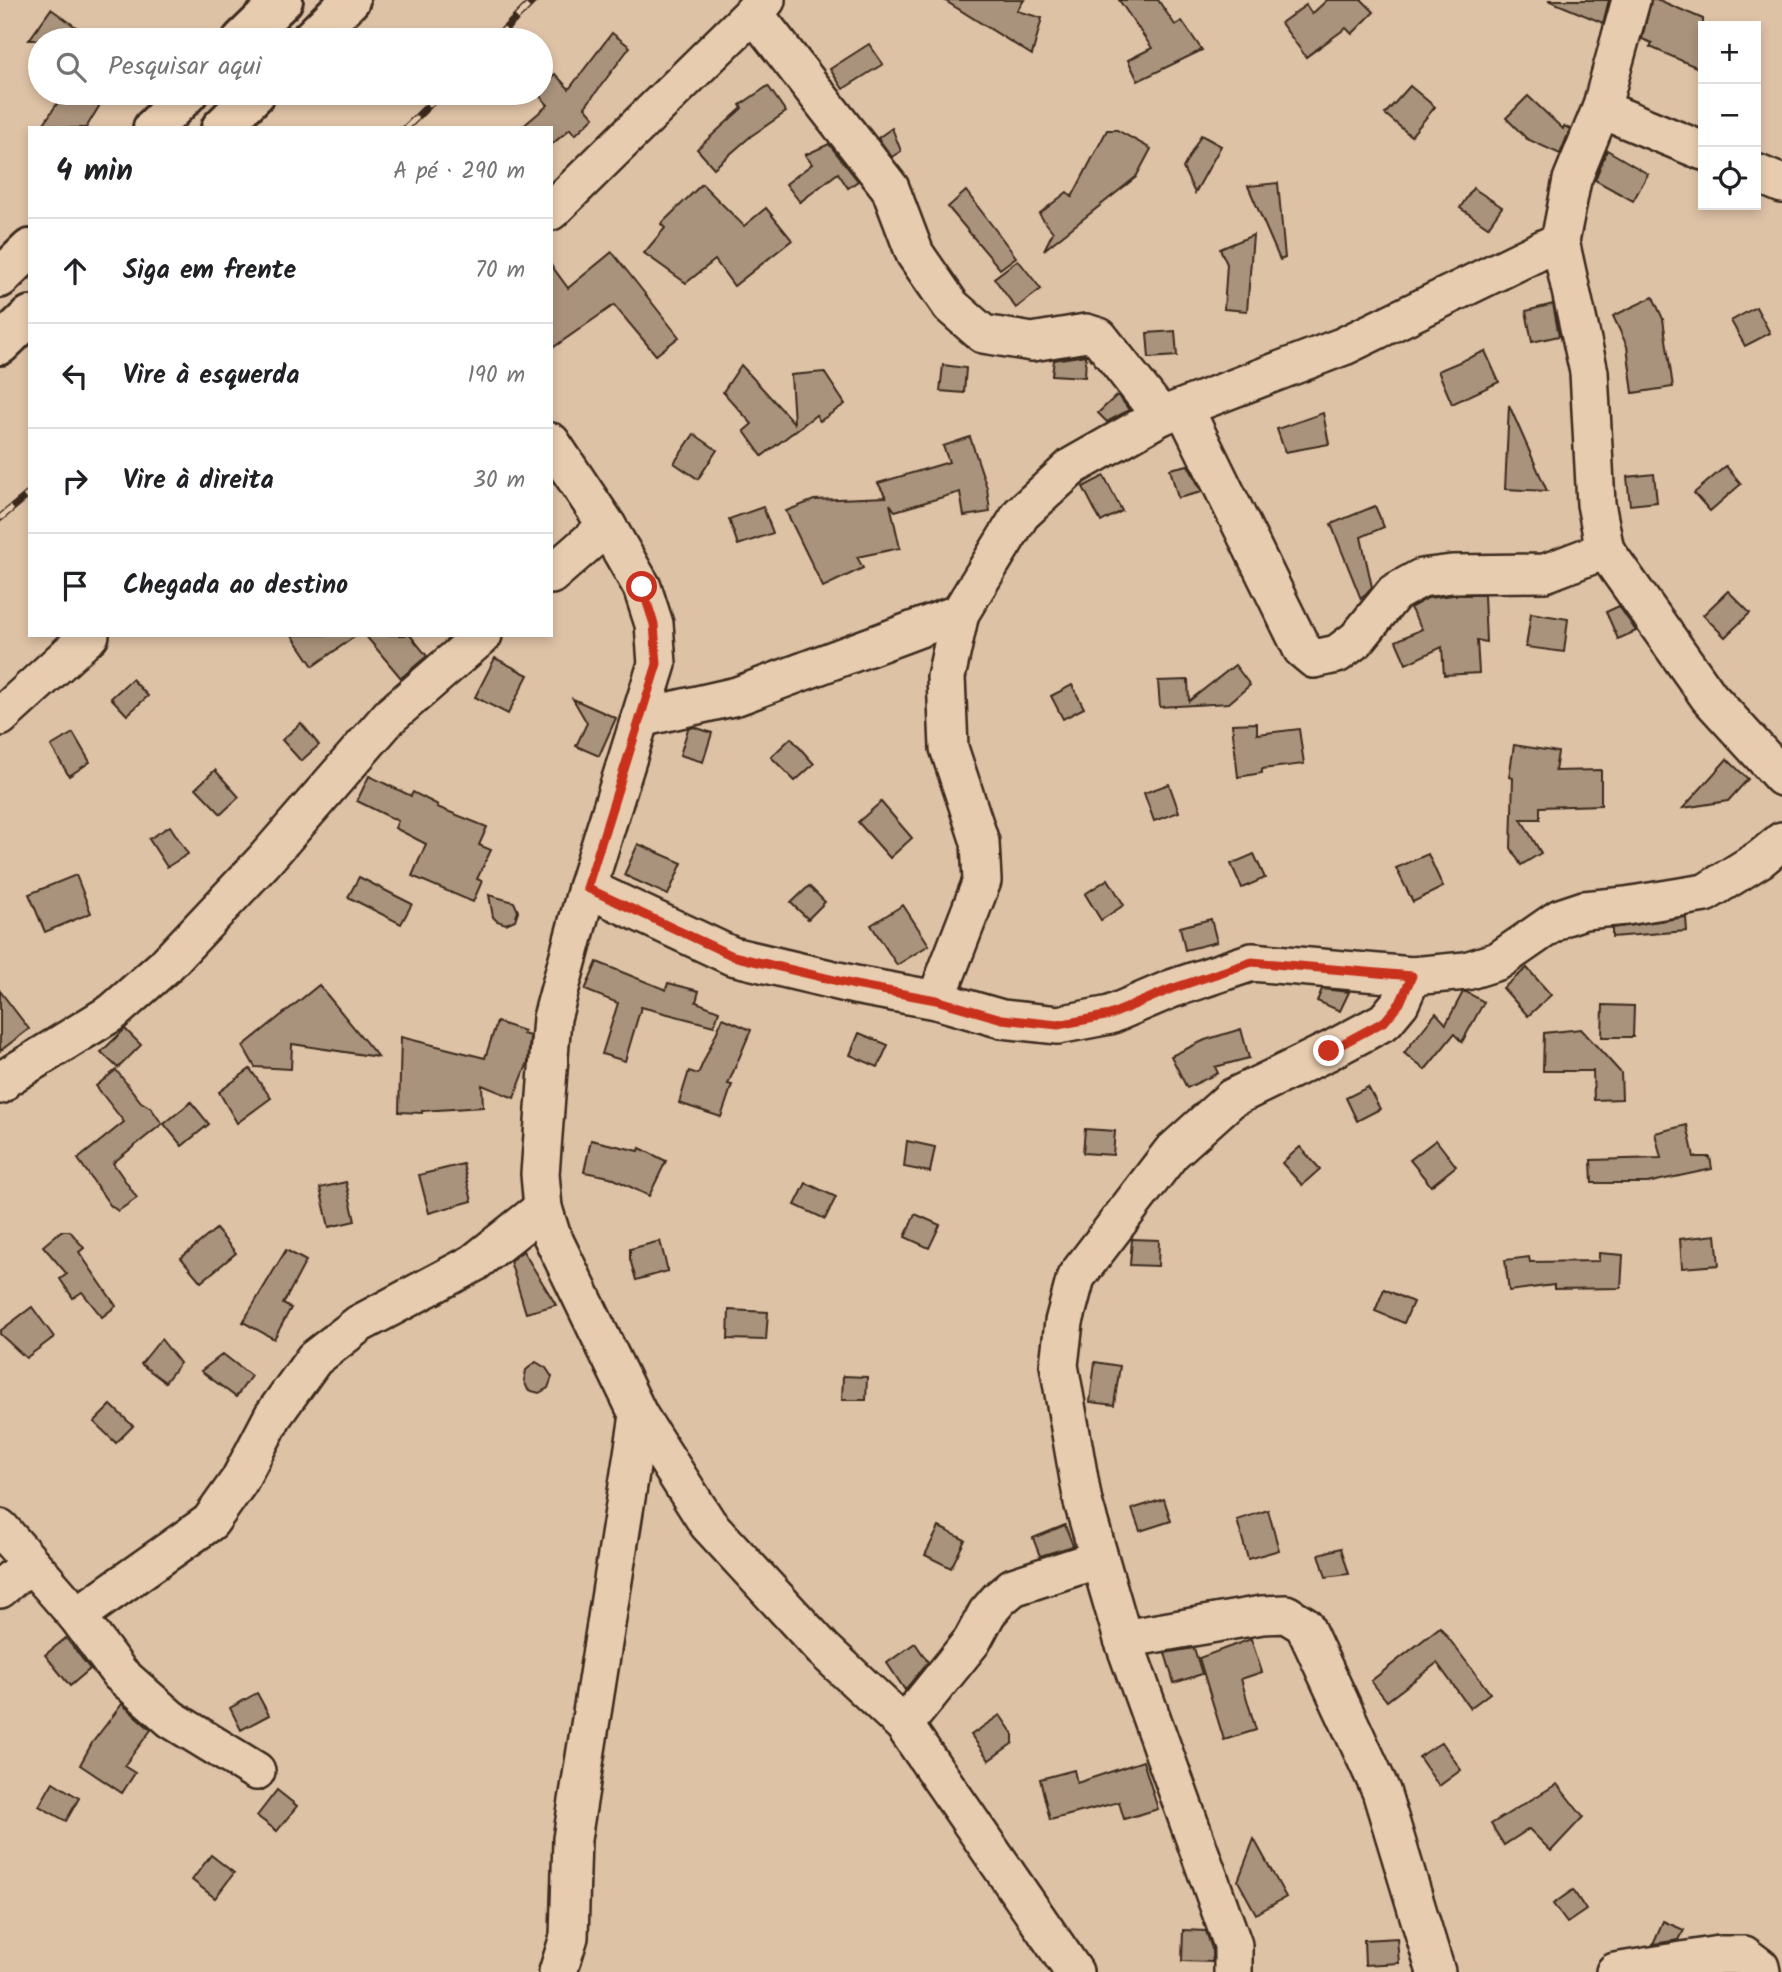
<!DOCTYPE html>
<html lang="pt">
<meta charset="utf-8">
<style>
:root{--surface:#fff;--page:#f6f6f6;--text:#202124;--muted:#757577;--line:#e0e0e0}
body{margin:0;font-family:Kalam,sans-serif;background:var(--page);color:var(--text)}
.controls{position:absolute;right:21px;top:21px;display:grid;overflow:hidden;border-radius:0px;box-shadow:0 4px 10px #0003}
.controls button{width:63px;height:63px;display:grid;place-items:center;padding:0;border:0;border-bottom:2px solid var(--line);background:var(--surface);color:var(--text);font:35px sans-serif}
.stop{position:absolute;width:21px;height:21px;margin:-16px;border:5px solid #c8321e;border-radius:50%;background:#fff}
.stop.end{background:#c8321e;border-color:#fff;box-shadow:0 2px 7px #0008}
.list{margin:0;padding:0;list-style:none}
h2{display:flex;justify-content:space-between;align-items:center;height:91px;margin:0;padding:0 28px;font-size:30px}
h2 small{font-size:23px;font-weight:400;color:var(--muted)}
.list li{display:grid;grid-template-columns:46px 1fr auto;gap:21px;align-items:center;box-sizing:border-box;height:105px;padding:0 28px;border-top:2px solid var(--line)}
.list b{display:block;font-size:26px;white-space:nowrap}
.list em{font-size:23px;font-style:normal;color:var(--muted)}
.icon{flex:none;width:38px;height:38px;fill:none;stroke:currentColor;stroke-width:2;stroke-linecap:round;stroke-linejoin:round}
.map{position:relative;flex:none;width:1782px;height:1972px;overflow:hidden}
.search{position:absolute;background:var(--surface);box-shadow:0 4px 10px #0003;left:28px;top:28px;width:525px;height:77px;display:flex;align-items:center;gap:18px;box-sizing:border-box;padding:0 24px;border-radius:38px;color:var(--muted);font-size:26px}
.panel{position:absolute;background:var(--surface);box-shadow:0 4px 10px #0003;left:28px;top:126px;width:525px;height:511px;border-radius:0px}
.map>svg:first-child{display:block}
</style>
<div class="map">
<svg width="1782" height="1972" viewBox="0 0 1782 1972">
<rect width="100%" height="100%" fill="#dec2a6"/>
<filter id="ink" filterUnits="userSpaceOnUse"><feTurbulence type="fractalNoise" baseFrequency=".0143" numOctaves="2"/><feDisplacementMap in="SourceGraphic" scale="14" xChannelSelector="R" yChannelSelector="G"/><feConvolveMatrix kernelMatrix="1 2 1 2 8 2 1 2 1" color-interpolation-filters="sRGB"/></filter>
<g filter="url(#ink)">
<g fill="#aa937c" stroke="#3b2a1e" stroke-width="2">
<path d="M 944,0 L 1024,0 L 1017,11 L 1042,18 L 1032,55 Z"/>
<path d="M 1119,0 L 1158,0 L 1175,25 L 1182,21 L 1202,50 L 1138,81 L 1128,60 L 1152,48 Z"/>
<path d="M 1327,0 L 1362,0 L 1374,12 L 1352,34 L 1346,28 L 1306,57 L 1281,23 L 1306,5 L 1312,14 Z"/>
<path d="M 1548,0 L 1609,0 L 1603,23 Z"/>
<path d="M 1651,0 L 1659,0 L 1703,19 L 1703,70 L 1650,47 L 1652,43 L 1642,39 Z"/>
<path d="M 51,9 L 94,40 L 29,40 Z"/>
<path d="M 612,33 L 630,47 L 585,107 L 594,117 L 575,135 L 570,129 L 551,145 L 551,128 L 521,128 L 548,105 L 537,93 L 541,93 L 541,87 L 555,74 L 569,89 Z"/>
<path d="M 869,44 L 883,64 L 843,89 L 830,69 Z"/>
<path d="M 768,86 L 786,112 L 751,136 L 714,168 L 697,149 L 742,108 L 740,105 Z"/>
<path d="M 1410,86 L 1435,107 L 1411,136 L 1385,114 Z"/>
<path d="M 64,93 L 107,93 L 86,128 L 41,128 Z"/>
<path d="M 1528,96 L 1563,129 L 1564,126 L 1570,129 L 1560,154 L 1527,139 L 1506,118 Z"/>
<path d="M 892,128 L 901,151 L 892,157 L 878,138 Z"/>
<path d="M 1107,130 L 1117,130 L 1151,149 L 1136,177 L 1044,250 L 1053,232 L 1039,214 L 1067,192 L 1072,197 Z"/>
<path d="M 1201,135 L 1221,146 L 1195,193 L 1183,168 Z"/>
<path d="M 829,144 L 858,181 L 848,188 L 838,173 L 800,202 L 786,184 L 812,164 L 805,155 Z"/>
<path d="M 1607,150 L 1648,174 L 1633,201 L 1595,180 Z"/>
<path d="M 1278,183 L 1285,258 L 1280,260 L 1248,186 Z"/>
<path d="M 702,184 L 744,226 L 766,208 L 792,240 L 734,286 L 715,260 L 686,283 L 644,253 L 665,228 L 661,224 Z"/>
<path d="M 1473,188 L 1502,207 L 1488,227 L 1460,208 Z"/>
<path d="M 966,191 L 1016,257 L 1000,269 L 948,207 Z"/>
<path d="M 1253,235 L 1247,311 L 1224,309 L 1227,264 L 1220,249 Z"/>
<path d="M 612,252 L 679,337 L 656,355 L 614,305 L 551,349 L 551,265 L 568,288 Z"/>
<path d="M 1018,260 L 1041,289 L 1016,308 L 994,278 Z"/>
<path d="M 1653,297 L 1663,319 L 1673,387 L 1633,393 L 1627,346 L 1613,316 Z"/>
<path d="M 1553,304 L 1559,336 L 1532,342 L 1526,311 Z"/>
<path d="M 1756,307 L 1770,333 L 1745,346 L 1731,321 Z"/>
<path d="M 1175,331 L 1177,356 L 1149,358 L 1147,333 Z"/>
<path d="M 1485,351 L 1499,382 L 1452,404 L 1438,371 Z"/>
<path d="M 1086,355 L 1085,377 L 1052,375 L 1054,360 Z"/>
<path d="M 741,365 L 794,423 L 791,375 L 824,372 L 845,404 L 820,421 L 816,415 L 762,456 L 744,431 L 752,424 L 723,392 Z"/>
<path d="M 943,365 L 966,368 L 964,393 L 940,391 Z"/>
<path d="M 1116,396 L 1119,396 L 1129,410 L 1107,422 L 1098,413 Z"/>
<path d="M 1509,405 L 1547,491 L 1505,489 Z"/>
<path d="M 1323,413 L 1329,444 L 1285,452 L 1277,429 Z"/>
<path d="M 694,434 L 717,450 L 698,479 L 674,463 Z"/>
<path d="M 970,437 L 987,488 L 990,512 L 964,516 L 960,492 L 895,511 L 890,504 L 900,548 L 857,557 L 863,568 L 823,587 L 786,511 L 814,500 L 886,497 L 878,483 L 949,462 L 943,446 Z"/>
<path d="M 1188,465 L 1202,492 L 1178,498 L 1170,469 Z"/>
<path d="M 1726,466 L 1741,484 L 1710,511 L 1694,493 Z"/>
<path d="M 1654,474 L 1657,502 L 1630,505 L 1627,477 Z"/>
<path d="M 1104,476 L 1122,511 L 1101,522 L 1083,487 Z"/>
<path d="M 1375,506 L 1384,527 L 1361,537 L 1372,587 L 1361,599 L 1331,524 Z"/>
<path d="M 763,507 L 773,533 L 738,545 L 729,519 Z"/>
<path d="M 1728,591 L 1750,613 L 1725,637 L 1703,615 Z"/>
<path d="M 1453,595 L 1484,595 L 1486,642 L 1477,640 L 1479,673 L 1444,675 L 1442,647 L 1406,664 L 1396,641 L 1422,629 L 1410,608 L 1428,598 Z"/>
<path d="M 1619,606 L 1636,631 L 1618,639 L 1606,612 Z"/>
<path d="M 1531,613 L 1568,619 L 1564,652 L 1526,647 Z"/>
<path d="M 292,635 L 357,635 L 313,666 Z"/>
<path d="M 365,635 L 410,635 L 427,656 L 401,678 Z"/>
<path d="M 495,658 L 528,675 L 508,714 L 475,697 Z"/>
<path d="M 1235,665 L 1250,685 L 1229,703 L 1160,707 L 1158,681 L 1188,680 L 1189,701 Z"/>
<path d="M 132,679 L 148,696 L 127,715 L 111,698 Z"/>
<path d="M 1072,685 L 1084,708 L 1063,719 L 1051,696 Z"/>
<path d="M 573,699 L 616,718 L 599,756 L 576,746 L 587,723 Z"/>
<path d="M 301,723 L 319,745 L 301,761 L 282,740 Z"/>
<path d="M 1257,723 L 1257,734 L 1299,729 L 1304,764 L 1262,769 L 1262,773 L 1238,777 L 1232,724 Z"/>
<path d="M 694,727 L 712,733 L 703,762 L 680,755 L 688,729 Z"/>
<path d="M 73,733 L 90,762 L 69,776 L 51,746 Z"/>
<path d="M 791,738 L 814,764 L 795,781 L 771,757 Z"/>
<path d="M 1514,745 L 1558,752 L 1555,771 L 1601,770 L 1601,805 L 1540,807 L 1540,819 L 1521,819 L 1541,853 L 1521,865 L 1511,848 L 1513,778 L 1509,777 Z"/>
<path d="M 1727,759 L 1748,779 L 1728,801 L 1683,808 Z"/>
<path d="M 215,770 L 239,797 L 221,814 L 196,788 Z"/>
<path d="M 369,776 L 411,796 L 413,792 L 438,805 L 437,807 L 487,827 L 479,845 L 491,850 L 477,879 L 482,881 L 473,902 L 412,876 L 426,844 L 395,828 L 398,821 L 357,801 Z"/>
<path d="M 1169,784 L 1179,812 L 1154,821 L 1144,793 Z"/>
<path d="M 881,802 L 912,838 L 890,858 L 858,822 Z"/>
<path d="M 170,826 L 188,854 L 167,867 L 149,839 Z"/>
<path d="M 638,844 L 682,863 L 668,895 L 624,875 Z"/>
<path d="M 1254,854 L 1265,878 L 1242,888 L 1231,864 Z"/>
<path d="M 1428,854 L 1443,887 L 1413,902 L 1396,868 Z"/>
<path d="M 76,875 L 91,913 L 45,932 L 29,894 Z"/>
<path d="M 359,877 L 412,904 L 401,924 L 348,897 Z"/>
<path d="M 1108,879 L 1124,905 L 1101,920 L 1085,894 Z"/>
<path d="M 809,886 L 825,902 L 808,919 L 791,903 Z"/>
<path d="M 489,895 L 514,902 L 518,911 L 515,920 L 506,924 L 497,921 L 493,917 Z"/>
<path d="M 903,905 L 929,945 L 897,965 L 871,925 Z"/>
<path d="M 1686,917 L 1687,931 L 1612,937 L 1612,928 Z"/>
<path d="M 1211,919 L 1217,942 L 1185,950 L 1180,927 Z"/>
<path d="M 597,962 L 666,990 L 668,983 L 699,991 L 696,1002 L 719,1011 L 714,1026 L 641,1007 L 625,1061 L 602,1054 L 618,1003 L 585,990 Z"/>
<path d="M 1527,968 L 1551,995 L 1528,1016 L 1503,988 Z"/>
<path d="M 319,985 L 378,1057 L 292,1044 L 291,1069 L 255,1067 L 243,1046 Z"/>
<path d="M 1322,989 L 1349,992 L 1340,1011 L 1317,1001 Z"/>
<path d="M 0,991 L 29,1029 L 0,1051 Z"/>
<path d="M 1463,992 L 1466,992 L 1484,1002 L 1462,1042 L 1454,1034 L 1425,1070 L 1404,1053 L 1436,1013 L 1446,1024 Z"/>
<path d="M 1603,1005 L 1634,1006 L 1633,1037 L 1602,1037 Z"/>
<path d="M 723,1018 L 751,1030 L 728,1084 L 732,1085 L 721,1117 L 679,1103 L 689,1071 L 698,1074 Z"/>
<path d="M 497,1022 L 524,1031 L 523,1034 L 530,1036 L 528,1062 L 514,1098 L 482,1085 L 483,1107 L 422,1111 L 422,1113 L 399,1112 L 401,1037 L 485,1058 Z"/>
<path d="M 125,1029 L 141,1045 L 118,1068 L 101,1052 Z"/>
<path d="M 1241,1029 L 1249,1058 L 1215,1067 L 1218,1073 L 1187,1088 L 1171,1056 L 1205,1040 Z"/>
<path d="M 1581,1029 L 1621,1073 L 1622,1099 L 1594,1100 L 1593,1071 L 1543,1071 L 1544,1033 Z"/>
<path d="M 859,1033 L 888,1045 L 878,1067 L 850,1055 Z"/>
<path d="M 250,1069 L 271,1098 L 237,1123 L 219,1092 Z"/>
<path d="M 116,1070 L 141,1102 L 151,1108 L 162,1124 L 113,1163 L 137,1198 L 118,1211 L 110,1205 L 78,1159 L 124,1122 L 96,1086 Z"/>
<path d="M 1368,1087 L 1380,1109 L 1357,1121 L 1346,1098 Z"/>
<path d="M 191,1102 L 209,1124 L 182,1146 L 164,1124 Z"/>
<path d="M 1687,1125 L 1694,1157 L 1710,1157 L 1712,1169 L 1647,1183 L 1592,1183 L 1591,1160 L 1661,1158 L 1655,1133 Z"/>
<path d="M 1085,1129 L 1115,1131 L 1113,1155 L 1083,1153 Z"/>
<path d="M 591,1140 L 639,1151 L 640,1148 L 666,1161 L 649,1196 L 610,1177 L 584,1172 Z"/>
<path d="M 1436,1140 L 1456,1166 L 1431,1186 L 1410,1160 Z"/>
<path d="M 907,1141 L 935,1147 L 930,1172 L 904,1167 Z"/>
<path d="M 1300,1147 L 1320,1169 L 1302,1185 L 1282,1163 Z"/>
<path d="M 463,1164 L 472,1201 L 429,1213 L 419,1175 Z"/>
<path d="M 346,1182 L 355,1221 L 329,1227 L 320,1188 Z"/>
<path d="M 806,1183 L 836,1197 L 825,1219 L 795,1205 Z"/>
<path d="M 915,1214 L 940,1225 L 929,1248 L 905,1237 Z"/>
<path d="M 216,1229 L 236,1253 L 201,1282 L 181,1258 Z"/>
<path d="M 61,1231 L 70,1231 L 84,1248 L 79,1252 L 116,1306 L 102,1317 L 82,1292 L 73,1298 L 60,1279 L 67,1274 L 43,1246 Z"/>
<path d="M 1716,1235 L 1719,1265 L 1682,1268 L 1680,1239 Z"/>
<path d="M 1132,1239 L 1159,1240 L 1158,1266 L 1130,1265 Z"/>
<path d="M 660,1241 L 668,1271 L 636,1280 L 630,1259 L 630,1249 Z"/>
<path d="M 286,1250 L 306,1261 L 283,1304 L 291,1308 L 274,1339 L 243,1322 Z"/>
<path d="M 523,1251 L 556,1305 L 526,1313 L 510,1261 Z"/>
<path d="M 1599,1253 L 1623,1255 L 1621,1288 L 1554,1289 L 1554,1285 L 1509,1291 L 1505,1260 L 1529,1257 L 1530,1262 L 1599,1261 Z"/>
<path d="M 1384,1289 L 1413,1302 L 1404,1323 L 1375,1311 Z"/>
<path d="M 32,1307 L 54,1337 L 26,1358 L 0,1334 L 0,1331 Z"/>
<path d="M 729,1310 L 768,1312 L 766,1340 L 728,1339 Z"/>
<path d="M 161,1339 L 180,1363 L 165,1382 L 141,1364 Z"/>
<path d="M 223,1354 L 251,1376 L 236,1397 L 201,1371 Z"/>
<path d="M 536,1362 L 546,1368 L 552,1377 L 548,1388 L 539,1393 L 528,1390 L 524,1381 L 526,1370 Z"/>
<path d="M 1095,1362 L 1120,1366 L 1114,1405 L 1090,1402 Z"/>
<path d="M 843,1376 L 867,1377 L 866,1400 L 842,1400 Z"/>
<path d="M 111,1405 L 133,1426 L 116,1443 L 94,1422 Z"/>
<path d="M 1164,1499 L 1171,1521 L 1140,1531 L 1132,1509 Z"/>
<path d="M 1268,1510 L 1279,1550 L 1248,1559 L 1237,1520 Z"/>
<path d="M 1065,1525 L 1073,1546 L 1040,1556 L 1033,1538 Z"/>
<path d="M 939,1527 L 965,1540 L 951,1568 L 925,1555 Z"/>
<path d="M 1341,1548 L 1349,1574 L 1326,1577 L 1319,1554 Z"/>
<path d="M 1440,1627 L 1490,1693 L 1470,1708 L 1437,1663 L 1387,1701 L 1371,1681 Z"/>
<path d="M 66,1638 L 90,1669 L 70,1686 L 45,1655 Z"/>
<path d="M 1251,1639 L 1262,1672 L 1241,1679 L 1256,1730 L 1224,1740 L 1199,1658 Z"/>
<path d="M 915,1643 L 928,1662 L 905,1690 L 887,1663 Z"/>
<path d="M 1194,1648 L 1202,1674 L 1174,1683 L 1165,1653 Z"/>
<path d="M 257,1693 L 269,1715 L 241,1730 L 230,1708 Z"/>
<path d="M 122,1704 L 151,1730 L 124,1766 L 135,1773 L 122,1793 L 80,1765 L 92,1743 Z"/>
<path d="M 1000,1715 L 1013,1734 L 1013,1743 L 989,1760 L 971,1735 Z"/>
<path d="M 1442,1742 L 1461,1770 L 1439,1786 L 1419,1757 Z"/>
<path d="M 1143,1761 L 1158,1809 L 1124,1819 L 1119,1802 L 1050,1820 L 1040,1779 L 1074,1770 L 1077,1783 Z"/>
<path d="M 53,1782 L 79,1798 L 66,1821 L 39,1806 Z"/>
<path d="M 1557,1784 L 1583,1817 L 1551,1851 L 1529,1829 L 1504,1845 L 1491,1824 Z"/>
<path d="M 277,1790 L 297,1806 L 277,1831 L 257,1816 Z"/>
<path d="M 1254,1839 L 1286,1897 L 1256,1914 L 1238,1881 Z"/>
<path d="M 211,1855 L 234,1873 L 215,1898 L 192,1880 Z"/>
<path d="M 1573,1890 L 1586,1910 L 1567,1923 L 1553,1904 Z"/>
<path d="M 1663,1921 L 1684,1930 L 1679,1940 L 1653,1944 Z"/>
<path d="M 1183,1930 L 1206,1931 L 1212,1949 L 1212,1962 L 1182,1961 Z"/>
<path d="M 1397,1938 L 1399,1963 L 1365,1965 L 1364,1940 Z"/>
</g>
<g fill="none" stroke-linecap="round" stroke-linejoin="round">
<g stroke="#3b2a1e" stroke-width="42">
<g id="minor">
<path d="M 1631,0 L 1601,109 L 1572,180 L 1560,241 L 1589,372 L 1596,504 L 1605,550 L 1709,697 L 1782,777"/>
<path d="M 753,12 L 890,188 L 915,254 L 951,306 L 983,334 L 1032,342 L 1086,333 L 1099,337 L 1161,416"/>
<path d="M 1601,109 L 1703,151"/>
<path d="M 1756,173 L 1782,184"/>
<path d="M 551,211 L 766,0"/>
<path d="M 1184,408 L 1302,649 L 1314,659 L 1337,654 L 1357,639 L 1394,593 L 1421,578 L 1452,574 L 1545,573 L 1605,550"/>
<path d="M 551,442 L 607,526 L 642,587 L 654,624 L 657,664 L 587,888 L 552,1018 L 540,1174 L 543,1208 L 551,1234 L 639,1416 L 708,1524 L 823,1649 L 904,1725 L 1074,1972"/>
<path d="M 551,575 L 607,526"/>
<path d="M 0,717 L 90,635"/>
<path d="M 640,718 L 737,696 L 960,613"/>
<path d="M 587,888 L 732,956 L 855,985 L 936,1000 L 1002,1019 L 1058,1025 L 1110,1015 L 1171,989 L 1252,962 L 1412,976 L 1466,971 L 1498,961 L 1560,918 L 1584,910 L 1626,906 L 1705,893 L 1760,859 L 1782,841"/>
<path d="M 936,1000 L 982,881 L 980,842 L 949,748 L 946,677 L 960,613 L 1021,514 L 1073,466 L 1161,416 L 1344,346 L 1560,241"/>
<path d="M 0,1085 L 4,1079 L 113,1012 L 165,966 L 263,862 L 390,716 L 483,635"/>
<path d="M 0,1528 L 77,1616 L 120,1674 L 171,1719 L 256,1771"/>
<path d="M 0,1589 L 30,1563"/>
<path d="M 77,1616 L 210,1522 L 239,1481 L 273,1416 L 314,1359 L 359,1324 L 474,1263 L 543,1208"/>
<path d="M 1123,1639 L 1262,1615 L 1286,1614 L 1304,1625 L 1381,1791 L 1436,1972"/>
<path d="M 904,1725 L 972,1641 L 987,1613 L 999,1599 L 1013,1587 L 1099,1559"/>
<path d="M 558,1972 L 569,1937 L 572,1839 L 639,1416"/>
<path d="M 1233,1972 L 1233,1945 L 1123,1639 L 1083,1502 L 1059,1365 L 1064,1322 L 1076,1277 L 1171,1153 L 1232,1098 L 1329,1051 L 1385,1021 L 1400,1003 L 1412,976"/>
<path d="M 1615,1972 L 1719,1955 L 1744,1955 L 1760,1967 L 1761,1972"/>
</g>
</g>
<g stroke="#3b2a1e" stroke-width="44">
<g id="trunk">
<path d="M 242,40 L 283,0"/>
<path d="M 310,40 L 350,0"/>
<path d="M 153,128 L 188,93"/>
<path d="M 221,128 L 256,93"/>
<path d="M 0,278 L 30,249"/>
<path d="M 0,345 L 30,316"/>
</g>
</g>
<use href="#minor" stroke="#e8ccaf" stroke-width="37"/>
<use href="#trunk" stroke="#e8ccaf" stroke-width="38"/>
<g stroke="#3b2a1e" stroke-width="8">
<g id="rail">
<path d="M 494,40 L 534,0"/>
<path d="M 406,128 L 441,93"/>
<path d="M 0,518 L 30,493"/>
</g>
</g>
<use href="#rail" stroke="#e8ccaf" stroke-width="5" stroke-dasharray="16" stroke-linecap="butt"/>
</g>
</g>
<g fill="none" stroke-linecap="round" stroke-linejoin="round" filter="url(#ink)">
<path stroke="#c8321e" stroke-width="9" d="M 642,587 L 654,624 L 657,664 L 587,888 L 733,956 L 855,985 L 936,1000 L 1002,1019 L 1058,1025 L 1110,1015 L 1171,989 L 1252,962 L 1412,976 L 1400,1003 L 1385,1021 L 1329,1051"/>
</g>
</svg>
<div class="controls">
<button>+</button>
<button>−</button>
<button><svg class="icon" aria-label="locate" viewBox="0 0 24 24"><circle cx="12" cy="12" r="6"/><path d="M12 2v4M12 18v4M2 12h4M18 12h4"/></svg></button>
</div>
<div class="stop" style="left:642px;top:587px"></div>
<div class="stop end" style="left:1329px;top:1051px"></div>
<div class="search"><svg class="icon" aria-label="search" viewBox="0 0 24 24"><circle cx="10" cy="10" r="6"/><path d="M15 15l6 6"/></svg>Pesquisar aqui</div>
<section class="panel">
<h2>4 min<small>A pé · 290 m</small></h2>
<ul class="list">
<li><svg class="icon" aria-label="ahead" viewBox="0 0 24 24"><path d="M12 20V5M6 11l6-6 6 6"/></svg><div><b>Siga em frente</b></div><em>70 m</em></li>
<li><svg class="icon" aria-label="left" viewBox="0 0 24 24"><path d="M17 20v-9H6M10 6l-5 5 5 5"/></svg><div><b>Vire à esquerda</b></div><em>190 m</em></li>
<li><svg class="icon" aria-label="right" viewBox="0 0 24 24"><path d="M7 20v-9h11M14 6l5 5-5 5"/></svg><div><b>Vire à direita</b></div><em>30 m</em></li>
<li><svg class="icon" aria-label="arrive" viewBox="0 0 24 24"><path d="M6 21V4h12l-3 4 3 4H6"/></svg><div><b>Chegada ao destino</b></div></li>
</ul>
</section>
</div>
